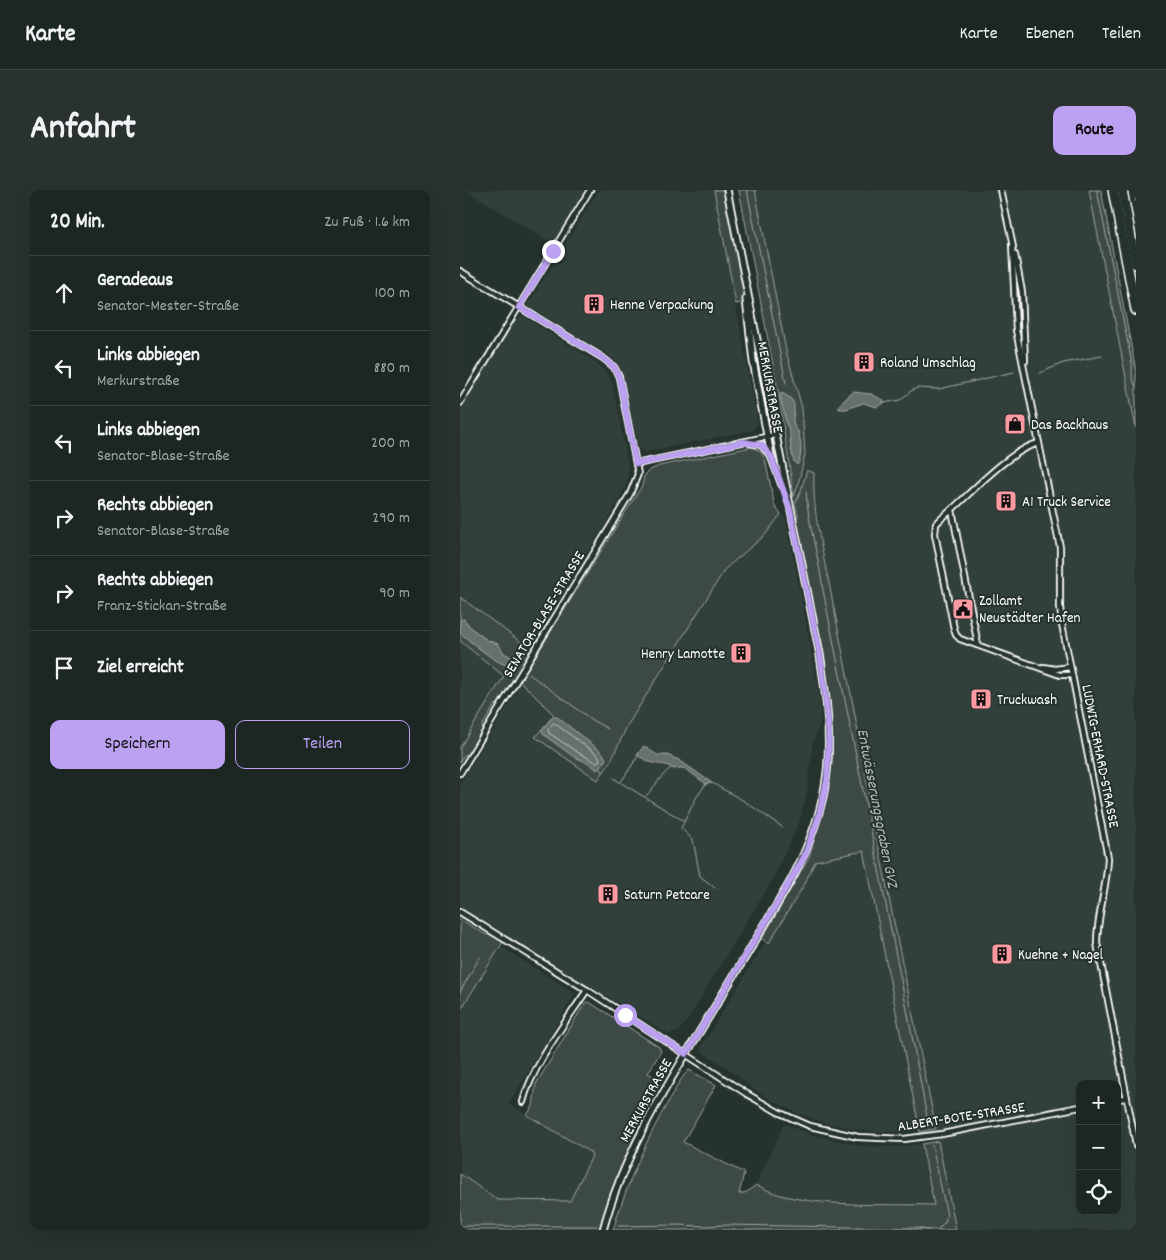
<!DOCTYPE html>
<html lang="de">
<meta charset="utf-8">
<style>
:root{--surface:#1c2622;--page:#29322f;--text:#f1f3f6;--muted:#a0a5a5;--line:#3a4340;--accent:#bca0f2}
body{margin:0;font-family:Dekko,sans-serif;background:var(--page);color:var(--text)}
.controls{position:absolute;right:15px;bottom:15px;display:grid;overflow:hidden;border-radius:10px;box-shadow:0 5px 20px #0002}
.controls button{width:45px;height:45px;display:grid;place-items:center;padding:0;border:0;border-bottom:1px solid var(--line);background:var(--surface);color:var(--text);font:25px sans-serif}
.stop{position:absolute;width:15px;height:15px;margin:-11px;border:4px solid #bca0f2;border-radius:50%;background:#fff}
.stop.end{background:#bca0f2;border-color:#fff;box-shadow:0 1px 5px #0008}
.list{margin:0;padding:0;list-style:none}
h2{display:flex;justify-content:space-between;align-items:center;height:65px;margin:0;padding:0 20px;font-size:21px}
h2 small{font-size:16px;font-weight:400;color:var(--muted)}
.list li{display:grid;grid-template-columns:32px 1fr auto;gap:15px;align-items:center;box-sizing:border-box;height:75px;padding:0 20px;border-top:1px solid var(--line)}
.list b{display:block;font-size:19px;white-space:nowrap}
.list p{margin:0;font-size:16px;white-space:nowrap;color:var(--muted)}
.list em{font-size:16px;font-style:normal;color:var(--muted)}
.actions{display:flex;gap:10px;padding:15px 20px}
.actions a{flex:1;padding:11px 0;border:1px solid var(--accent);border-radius:10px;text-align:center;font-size:18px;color:var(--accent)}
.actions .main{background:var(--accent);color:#111}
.icon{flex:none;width:28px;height:28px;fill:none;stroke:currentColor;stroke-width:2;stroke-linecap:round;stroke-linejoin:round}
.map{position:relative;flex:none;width:676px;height:1040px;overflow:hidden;border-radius:10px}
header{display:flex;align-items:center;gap:30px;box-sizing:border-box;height:70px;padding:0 25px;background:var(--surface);border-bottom:1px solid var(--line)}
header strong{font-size:24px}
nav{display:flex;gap:28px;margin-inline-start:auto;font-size:18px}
.intro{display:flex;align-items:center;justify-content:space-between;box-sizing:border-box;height:120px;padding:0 30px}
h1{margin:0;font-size:35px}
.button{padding:12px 22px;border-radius:10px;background:var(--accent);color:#111;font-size:18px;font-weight:700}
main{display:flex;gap:30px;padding:0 30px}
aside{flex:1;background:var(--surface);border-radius:10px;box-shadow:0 5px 20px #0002}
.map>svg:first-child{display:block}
</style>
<header>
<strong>Karte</strong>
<nav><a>Karte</a><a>Ebenen</a><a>Teilen</a></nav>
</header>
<div class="intro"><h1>Anfahrt</h1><a class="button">Route</a></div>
<main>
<aside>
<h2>20 Min.<small>Zu Fuß · 1.6 km</small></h2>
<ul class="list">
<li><svg class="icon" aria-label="ahead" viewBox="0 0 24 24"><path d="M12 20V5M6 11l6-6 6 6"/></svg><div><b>Geradeaus</b><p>Senator-Mester-Straße</p></div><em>100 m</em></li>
<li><svg class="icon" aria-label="left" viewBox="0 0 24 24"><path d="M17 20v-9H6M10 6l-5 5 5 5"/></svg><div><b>Links abbiegen</b><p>Merkurstraße</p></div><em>880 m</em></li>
<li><svg class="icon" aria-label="left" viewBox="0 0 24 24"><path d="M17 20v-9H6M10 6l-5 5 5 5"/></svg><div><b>Links abbiegen</b><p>Senator-Blase-Straße</p></div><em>200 m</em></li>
<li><svg class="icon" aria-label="right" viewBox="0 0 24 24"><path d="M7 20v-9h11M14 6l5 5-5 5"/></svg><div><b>Rechts abbiegen</b><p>Senator-Blase-Straße</p></div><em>290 m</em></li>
<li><svg class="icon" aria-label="right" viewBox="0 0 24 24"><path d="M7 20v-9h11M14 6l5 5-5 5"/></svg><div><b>Rechts abbiegen</b><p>Franz-Stickan-Straße</p></div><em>90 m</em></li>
<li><svg class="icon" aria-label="arrive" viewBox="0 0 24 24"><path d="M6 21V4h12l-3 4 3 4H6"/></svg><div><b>Ziel erreicht</b></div></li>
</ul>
<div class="actions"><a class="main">Speichern</a><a>Teilen</a></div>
</aside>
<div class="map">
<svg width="676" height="1040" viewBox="0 0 676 1040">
<rect width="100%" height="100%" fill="#26332d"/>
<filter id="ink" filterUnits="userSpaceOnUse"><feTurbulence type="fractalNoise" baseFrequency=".02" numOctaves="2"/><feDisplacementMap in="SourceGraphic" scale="10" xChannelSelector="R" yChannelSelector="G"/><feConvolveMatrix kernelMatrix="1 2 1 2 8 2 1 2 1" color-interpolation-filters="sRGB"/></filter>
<g filter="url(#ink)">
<g fill="#333f3a" fill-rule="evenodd">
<path d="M 6,0 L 125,0 L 92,53 Z"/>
<path d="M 139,0 L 254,0 L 298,234 L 293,240 L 185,262 L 177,256 L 161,183 L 155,171 L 146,163 L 67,116 Z"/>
<path d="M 295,0 L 630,0 L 676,237 L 676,1040 L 496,1040 L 413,629 L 406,581 L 361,351 L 353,296 L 354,283 L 347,280 L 340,303 L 335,313 L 334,307 L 338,295 L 345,264 L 342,218 L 326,161 ZM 620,894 L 657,894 L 657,1021 L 620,1021 Z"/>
<path d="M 60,126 L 64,127 L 136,172 L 145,180 L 152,191 L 168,275 L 168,288 L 164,300 L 145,334 L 69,458 L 0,407 L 0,220 L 52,134 Z"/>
<path d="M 321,324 L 326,329 L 359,501 L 361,532 L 353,552 L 348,597 L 340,630 L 314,687 L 228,829 L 219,841 L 210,845 L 152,810 L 0,716 L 0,594 L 57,501 L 56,498 L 60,491 L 94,525 L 75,547 L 151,571 L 167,536 L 265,379 L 305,345 Z"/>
<path d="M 0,451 L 45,486 L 0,557 Z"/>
<path d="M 404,661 L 460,940 L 431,942 L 403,941 L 362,932 L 342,925 L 309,909 L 291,897 L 269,879 L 242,862 L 241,857 L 306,751 L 309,753 L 345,693 L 355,671 Z"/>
<path d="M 40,756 L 110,800 L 114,805 L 49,914 L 130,962 L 132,966 L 110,1011 L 38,1010 L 0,984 L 0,821 Z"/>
<path d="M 324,934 L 356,946 L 402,956 L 438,957 L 462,954 L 474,1015 L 387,1013 L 350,1010 L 322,1006 L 296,995 Z"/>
</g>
<g fill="#3e4944" stroke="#9ea4a2">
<path d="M 254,0 L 264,0 L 284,103 L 285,112 L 276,114 Z"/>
<path d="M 279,0 L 295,0 L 326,161 L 342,218 L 345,264 L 338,295 L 334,307 L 318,201 Z"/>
<path d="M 629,0 L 641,0 L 676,181 L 676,238 Z"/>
<path d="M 292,257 L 301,262 L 305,269 L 315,317 L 321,324 L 305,345 L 265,379 L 167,536 L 151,571 L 138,590 L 75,547 L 94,525 L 60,491 L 166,321 L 182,296 L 184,287 L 188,281 L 199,276 Z"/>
<path d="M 347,280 L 354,283 C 352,324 364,367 372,408 C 386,481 402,555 413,629 L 476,939 L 460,942 L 404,661 L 355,671 L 345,693 L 309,753 L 302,749 L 349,667 L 367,607 L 370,586 L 372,543 L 365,478 L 366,474 L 361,447 L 358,444 L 335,331 L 338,326 L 335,313 L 340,303 Z"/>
<path d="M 0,407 L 69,458 L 69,464 L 38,514 L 35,515 L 22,536 L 23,540 L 8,564 L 4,565 L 0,572 L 0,557 L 44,486 L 0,451 Z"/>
<path d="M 0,729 L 26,745 L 30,743 L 43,752 L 0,821 Z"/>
<path d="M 129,812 L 199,857 L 201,861 L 188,883 L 196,888 L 196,900 L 199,902 C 175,947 151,990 140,1040 L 0,1040 L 0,984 L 38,1010 L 110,1011 L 132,966 L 130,962 L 67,925 L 73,916 L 76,894 L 119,823 L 125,813 Z"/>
<path d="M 229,880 L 256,895 L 223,952 L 284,983 L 279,1004 L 287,1002 L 296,995 C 305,999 315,1004 324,1006 C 373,1017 424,1014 474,1015 L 462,954 L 478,951 L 496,1040 L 153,1040 C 167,992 187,948 212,905 C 217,897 222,886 229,880 Z"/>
</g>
<g fill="#67706c" stroke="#a4a9a7">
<path d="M 393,202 L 411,204 L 423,210 L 424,213 L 417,217 L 403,213 L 386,219 L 379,219 L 379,215 Z"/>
<path d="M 321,203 C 347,213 324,228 338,241 C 341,251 343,266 337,275 L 334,272 L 331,259 L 330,244 L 326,233 L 320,205 Z"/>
<path d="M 4,429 L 11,438 L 27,450 L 38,454 L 44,463 L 51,467 L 53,473 L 52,476 C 37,476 12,452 0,443 L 0,430 Z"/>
<path d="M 93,527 L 97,527 L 142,562 L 146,569 L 140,578 L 137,580 L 129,573 L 114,567 L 84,545 L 82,542 L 83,538 Z"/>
<path d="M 184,556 L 197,565 L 207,565 L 219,570 L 252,593 L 246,594 L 226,579 L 222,578 L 213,579 C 206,573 201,575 193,573 C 188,572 181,567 177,565 Z"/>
</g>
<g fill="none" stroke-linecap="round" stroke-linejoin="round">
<path stroke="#c2c6c4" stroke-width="1" d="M 94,533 L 138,565 L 140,569 L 139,571 L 136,572 L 117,562 L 89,543 L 88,540 Z"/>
<g stroke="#a4a9a7" stroke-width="1">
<path d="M 287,0 L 326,193"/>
<path d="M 637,0 L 672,174 L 672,188 L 676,197"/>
<path d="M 675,11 L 676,8"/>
<path d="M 580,183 L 603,173 L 642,166"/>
<path d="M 424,213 L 440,210 L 451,201 L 457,198 L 479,199 L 554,182"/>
<path d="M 346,302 C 348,335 359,367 363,400 L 448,825 L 469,938"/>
<path d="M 69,484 L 132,530 L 148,539"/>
<path d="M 140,578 L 143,582"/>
<path d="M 153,588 L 224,631"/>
<path d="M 161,592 L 178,566"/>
<path d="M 252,593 L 284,611 L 322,637"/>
<path d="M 246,594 L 236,608 L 221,638 L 233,650 L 240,686 L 255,698"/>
<path d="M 186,606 C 195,597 200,586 211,578"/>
<path d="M 0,802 L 20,767"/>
<path d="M 472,955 L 487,1025 L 485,1032 L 477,1040"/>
<path d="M 0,1036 L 137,1036"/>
<path d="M 158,1036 L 217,1035 L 246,1036 L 263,1035 L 456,1038 L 469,1040"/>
</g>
<g stroke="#fff" stroke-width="8">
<g id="minor">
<path d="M 541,0 L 553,57"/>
<path d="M 552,55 L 556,140 L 600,357 L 600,417 L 602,434 L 648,668 C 647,697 637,725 637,753 L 676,955"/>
<path d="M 555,65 L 562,102 L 565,171"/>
<path d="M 0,81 L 143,168 L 154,177 L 159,187 L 178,284 L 170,304 L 0,583"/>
<path d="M 0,213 L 130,0"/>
<path d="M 290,253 L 301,255 L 310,265"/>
<path d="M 579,253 C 547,261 508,307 481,329 L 476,334 L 475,344 L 494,439 L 496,445 L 500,449 L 600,485 L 612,485"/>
<path d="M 176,274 L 315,245"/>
<path d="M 492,320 L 518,455"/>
<path d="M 583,477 L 595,479 L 610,477"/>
<path d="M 0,722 L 127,800 L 287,904 L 318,922 L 350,936 L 398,947 L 444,949 L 482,944 L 620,917"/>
<path d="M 657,909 L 667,908"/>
<path d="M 63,912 C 72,876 106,832 127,800"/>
</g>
</g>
<g stroke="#fff" stroke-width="9">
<g id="tertiary">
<path d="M 286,109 L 293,171 L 311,266 L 322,295"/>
<path d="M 143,1040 C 162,969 199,908 237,846 C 268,795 300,744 330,692 C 375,608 374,556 360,465 L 267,0"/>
</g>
</g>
<g stroke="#fff" stroke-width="12">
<g id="motorway">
<path d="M 653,0 L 676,120"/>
<path d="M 662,0 L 676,74"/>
</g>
</g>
<use href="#minor" stroke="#26332d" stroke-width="4.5"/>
<use href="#tertiary" stroke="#26332d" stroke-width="5.5"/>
<use href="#motorway" stroke="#26332d" stroke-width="9"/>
</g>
</g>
<g fill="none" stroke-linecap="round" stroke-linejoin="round" filter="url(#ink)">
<path stroke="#bca0f2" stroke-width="6" d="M 93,61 L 59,117 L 143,168 L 154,177 L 159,187 L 176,274 L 284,252 L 301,255 L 311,266 L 330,319 L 360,464 L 365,501 L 369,545 L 367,591 L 358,629 L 344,667 L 315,717 L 226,864 L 165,825"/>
</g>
<defs>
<g id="building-square" transform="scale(1.125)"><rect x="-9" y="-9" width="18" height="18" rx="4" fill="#ff9aa2" stroke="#26332d"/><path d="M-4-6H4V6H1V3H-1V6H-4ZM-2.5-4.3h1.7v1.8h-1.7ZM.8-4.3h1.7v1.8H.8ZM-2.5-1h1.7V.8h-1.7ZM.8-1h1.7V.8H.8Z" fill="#111"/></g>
<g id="shop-square" transform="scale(1.125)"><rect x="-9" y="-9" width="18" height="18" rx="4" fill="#ff9aa2" stroke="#26332d"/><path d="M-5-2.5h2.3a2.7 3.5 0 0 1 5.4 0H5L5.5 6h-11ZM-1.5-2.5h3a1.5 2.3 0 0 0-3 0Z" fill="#111"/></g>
<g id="civic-square" transform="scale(1.125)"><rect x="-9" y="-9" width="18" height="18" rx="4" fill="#ff9aa2" stroke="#26332d"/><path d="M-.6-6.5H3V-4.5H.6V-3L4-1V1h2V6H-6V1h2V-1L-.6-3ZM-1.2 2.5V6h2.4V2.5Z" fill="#111"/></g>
</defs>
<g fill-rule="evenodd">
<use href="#building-square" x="134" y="114"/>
<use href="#building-square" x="404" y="172"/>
<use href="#shop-square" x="555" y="234"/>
<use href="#building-square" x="546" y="311"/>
<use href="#civic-square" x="503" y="419"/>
<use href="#building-square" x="281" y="463"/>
<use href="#building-square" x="521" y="509"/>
<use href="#building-square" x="148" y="704"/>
<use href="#building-square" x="542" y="764"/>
</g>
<g text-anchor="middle" stroke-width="4" stroke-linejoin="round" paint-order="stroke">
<g font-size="15" fill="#fff" stroke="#26332d" text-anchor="start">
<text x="150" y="119">Henne Verpackung</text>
<text x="420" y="177">Roland Umschlag</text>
<text x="571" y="239">Das Backhaus</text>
<text x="562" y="316">A1 Truck Service</text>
<text x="519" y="415">Zollamt<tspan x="519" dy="17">Neustädter Hafen</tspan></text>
<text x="265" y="468" text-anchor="end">Henry Lamotte</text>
<text x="537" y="514">Truckwash</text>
<text x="164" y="709">Saturn Petcare</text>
<text x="558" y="769">Kuehne + Nagel</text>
</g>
<g font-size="15" fill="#fff" stroke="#26332d">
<text transform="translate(311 197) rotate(80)" y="5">MERKURSTRASSE</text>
<text transform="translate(83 424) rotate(-59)" y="5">SENATOR-BLASE-STRASSE</text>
<text transform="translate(641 566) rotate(79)" y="5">LUDWIG-ERHARD-STRASSE</text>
<text transform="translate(185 910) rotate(-61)" y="5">MERKURSTRASSE</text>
<text transform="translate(501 926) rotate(-9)" y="5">ALBERT-BOTE-STRASSE</text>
</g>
<g font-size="16" font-style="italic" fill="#b3b8b6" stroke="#26332d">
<text transform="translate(419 618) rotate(79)" y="6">Entwässerungsgraben GVZ</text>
</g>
</g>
</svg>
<div class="controls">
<button>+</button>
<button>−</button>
<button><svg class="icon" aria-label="locate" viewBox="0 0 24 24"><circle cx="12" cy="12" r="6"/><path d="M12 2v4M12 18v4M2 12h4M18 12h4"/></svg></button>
</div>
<div class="stop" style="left:165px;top:825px"></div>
<div class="stop end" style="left:93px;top:61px"></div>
</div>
</main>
